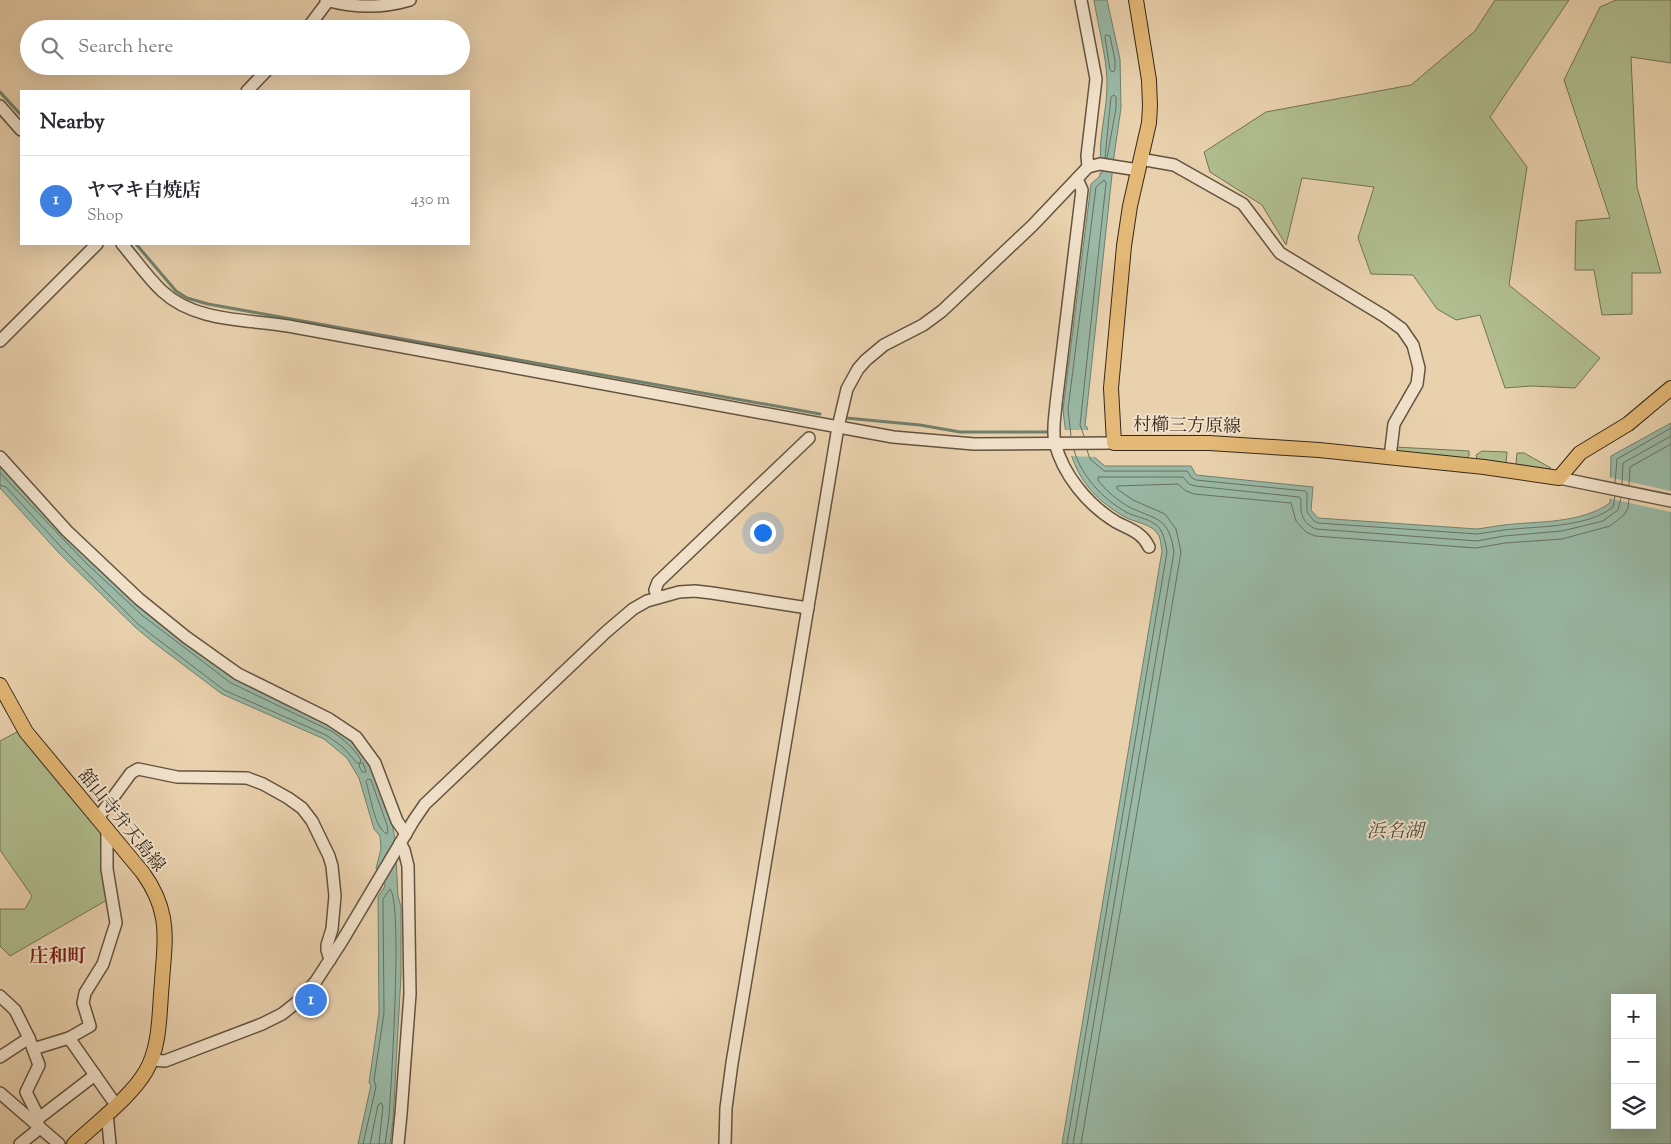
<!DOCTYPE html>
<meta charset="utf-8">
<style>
:root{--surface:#fff;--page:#f2f2f3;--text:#2b2b33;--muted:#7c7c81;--line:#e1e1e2;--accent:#111827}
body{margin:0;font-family:"Sorts Mill Goudy","Noto Serif JP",serif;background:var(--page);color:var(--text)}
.controls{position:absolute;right:15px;bottom:15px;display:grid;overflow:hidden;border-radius:0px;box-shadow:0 5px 20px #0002}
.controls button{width:45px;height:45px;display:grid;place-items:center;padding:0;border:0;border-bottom:1px solid var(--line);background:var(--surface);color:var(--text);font:25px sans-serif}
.you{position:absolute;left:762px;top:532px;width:18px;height:18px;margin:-12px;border:4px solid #fff;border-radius:50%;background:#1a73e8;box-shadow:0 0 0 8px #1a73e833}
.badge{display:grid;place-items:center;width:32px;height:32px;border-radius:50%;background:var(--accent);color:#fff;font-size:16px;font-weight:700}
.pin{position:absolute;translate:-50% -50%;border:2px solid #fff;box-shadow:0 1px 5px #0006}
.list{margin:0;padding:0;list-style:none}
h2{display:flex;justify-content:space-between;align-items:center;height:65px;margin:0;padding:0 20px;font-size:21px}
h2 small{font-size:16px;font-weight:400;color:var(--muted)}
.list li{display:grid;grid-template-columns:32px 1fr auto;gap:15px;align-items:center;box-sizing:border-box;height:90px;padding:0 20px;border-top:1px solid var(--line)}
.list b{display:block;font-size:19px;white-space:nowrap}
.list p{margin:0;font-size:16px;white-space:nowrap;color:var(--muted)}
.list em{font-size:16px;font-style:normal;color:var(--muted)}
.icon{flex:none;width:28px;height:28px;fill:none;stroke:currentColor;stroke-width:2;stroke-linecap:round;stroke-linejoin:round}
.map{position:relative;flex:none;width:1671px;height:1144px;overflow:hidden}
.search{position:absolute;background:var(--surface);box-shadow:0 5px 20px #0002;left:20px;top:20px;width:450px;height:55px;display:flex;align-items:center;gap:12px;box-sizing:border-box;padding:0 18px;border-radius:28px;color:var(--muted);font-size:19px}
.panel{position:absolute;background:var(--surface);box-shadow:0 5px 20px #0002;left:20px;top:90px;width:450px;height:155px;border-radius:0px}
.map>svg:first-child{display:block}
</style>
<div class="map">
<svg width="1671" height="1144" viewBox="0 0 1671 1144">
<rect width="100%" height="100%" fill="#e9d1ad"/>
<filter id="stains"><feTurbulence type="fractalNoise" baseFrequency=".004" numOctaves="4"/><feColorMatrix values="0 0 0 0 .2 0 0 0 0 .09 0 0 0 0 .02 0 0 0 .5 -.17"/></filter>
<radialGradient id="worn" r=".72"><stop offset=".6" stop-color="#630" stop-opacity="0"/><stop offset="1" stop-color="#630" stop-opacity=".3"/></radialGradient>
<g fill="#b0bd8e" stroke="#737354">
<path d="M 1495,0 L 1569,0 L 1490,117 L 1527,167 L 1509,285 L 1600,358 L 1575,388 L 1531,386 L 1505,388 L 1480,315 L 1456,320 L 1437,309 L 1413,275 L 1371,274 L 1358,238 L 1374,187 L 1302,178 L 1286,245 L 1262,205 L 1210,172 L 1204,152 L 1266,112 L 1411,85 L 1475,31 Z"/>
<path d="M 1616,0 L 1671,0 L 1671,63 L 1631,57 L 1637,187 L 1661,273 L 1632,273 L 1632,314 L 1602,315 L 1594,270 L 1575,270 L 1576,221 L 1610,218 L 1564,80 L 1600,7 Z"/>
<path d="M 1395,447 L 1469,451 L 1469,456 L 1466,458 L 1396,451 Z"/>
<path d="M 1482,451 L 1507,452 L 1506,463 L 1477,459 L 1476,455 Z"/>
<path d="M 1517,453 L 1524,453 L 1551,468 L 1548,469 L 1516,464 Z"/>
<path d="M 17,732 L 101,833 L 107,900 L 10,956 L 0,946 L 0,909 L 25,909 L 32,896 L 0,850 L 0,741 Z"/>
</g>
<g fill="#99b8a5" stroke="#717f6d" fill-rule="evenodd">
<path d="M 1094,0 L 1107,0 L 1120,59 L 1121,108 L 1114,156 L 1085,426 L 1087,427 L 1093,456 L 1105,466 L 1191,466 L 1196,475 L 1313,487 L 1311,510 L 1318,518 L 1477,529 C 1486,528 1495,526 1504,525 C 1538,521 1580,524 1610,503 L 1611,456 L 1671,423 L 1671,1144 L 1062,1144 L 1162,551 C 1161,547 1161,541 1159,536 C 1153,523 1134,523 1123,516 C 1078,489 1068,459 1063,410 L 1091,184 L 1100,176 L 1100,173 L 1102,173 C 1096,140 1108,113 1107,80 C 1106,55 1098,25 1094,0 ZM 1615,998 L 1652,998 L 1652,1125 L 1615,1125 Z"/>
<path d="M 0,465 L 90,560 L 146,612 L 234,679 L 335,727 L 351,738 L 370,765 L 392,824 L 395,838 L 398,896 L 401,907 L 401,975 L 393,1120 L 390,1144 L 358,1144 L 371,1085 L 369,1083 L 379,1013 L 378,897 L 385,886 L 376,868 L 381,849 L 380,836 L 374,829 L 359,778 L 347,758 L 324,739 L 222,694 L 153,642 L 135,627 L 58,552 L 0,488 Z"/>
</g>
<g fill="#e9d1ad">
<path d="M 1063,430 L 1090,430 L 1096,455 L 1098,457 L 1068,456 Z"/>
<path d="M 1608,477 L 1671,491 L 1671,512 L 1607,498 Z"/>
</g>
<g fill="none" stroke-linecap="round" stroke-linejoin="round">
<g stroke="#687060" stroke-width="1">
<path d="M 1106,35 L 1110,36 L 1115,60 L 1115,70 L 1113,72 L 1110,70 L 1105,37 Z"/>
<path d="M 1105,158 L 1111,97 L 1114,95 L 1116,97 L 1116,108 L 1107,158"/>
<path d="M 1071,436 L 1068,409 L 1096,187 L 1104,180 L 1106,183 L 1080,425 L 1084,436"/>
<path d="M 1087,450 L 1090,459 L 1104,471 L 1187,471 L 1192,478 L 1196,480 L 1305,491 L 1307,493 L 1307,512 L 1314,521 L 1318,523 L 1477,534 C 1486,533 1495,531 1504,530 C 1537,526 1587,528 1613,507 L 1615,496"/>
<path d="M 0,473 L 87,564 L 143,616 L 231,683 L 333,732 C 344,740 354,748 361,760 L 360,763 L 363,763 L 366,772 L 362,772 L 359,766 L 360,763 L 357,763 L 343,747 L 326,735 L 224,690 L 156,638 L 138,624 L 62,548 L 6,487 L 0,485"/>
<path d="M 1615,483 L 1617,459 L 1671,428"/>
<path d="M 1622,484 L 1623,463 L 1671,436"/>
<path d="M 1629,485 L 1630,467 L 1671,444"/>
<path d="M 368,779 L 371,780 L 387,825 L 388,832 L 387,834 C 374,828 371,796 366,782 Z"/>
<path d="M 363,1144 L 376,1087 L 374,1080 L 384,1013 L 383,899 L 390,889 C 403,903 391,1087 389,1117 C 388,1126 386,1135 385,1144"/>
<path d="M 370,1144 L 378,1105 L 381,1103 L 383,1106 L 379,1144"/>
<path d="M 1067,1144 L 1167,552 C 1165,542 1164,530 1155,524 C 1147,518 1135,517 1126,512 C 1103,499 1081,476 1074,450"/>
<path d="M 1073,1144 L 1174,552 C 1169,518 1158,520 1131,508 C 1118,501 1106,491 1098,480 L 1098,477 L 1183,477 L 1189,484 L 1195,486 L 1299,497 L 1301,499 C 1300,513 1302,523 1316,529 L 1477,541 L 1504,536 L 1562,531 L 1603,521 L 1618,510 L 1621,498"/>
<path d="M 1081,1144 L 1181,552 L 1176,529 L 1165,514 L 1133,500 L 1117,489 L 1117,486 L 1178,484 L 1186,491 L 1194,494 L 1291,503 L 1296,521 L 1306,532 L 1315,536 L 1476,548 L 1505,543 L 1562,539 L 1610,526 L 1624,515 L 1628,508 L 1629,499"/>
</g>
<g stroke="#717f6d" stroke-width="3">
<path d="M 0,92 L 21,115"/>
<path d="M 136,244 L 176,291 L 187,298 L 208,304 L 820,414"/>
<path d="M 846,418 L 920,425 L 960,432 L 1050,432"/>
</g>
<g stroke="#63533f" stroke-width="14">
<g id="minor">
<path d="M 326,0 C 354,8 383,8 410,0"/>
<path d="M 1081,0 L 1096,79 L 1087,156 L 1088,167"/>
<path d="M 307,29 L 328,1"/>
<path d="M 247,91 L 271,66"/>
<path d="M 0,106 L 21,130"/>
<path d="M 1140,159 L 1174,165 L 1243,204 L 1280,253 L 1384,316 L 1402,329 L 1413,345 L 1419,368 L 1417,384 L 1394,424 L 1390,457"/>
<path d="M 1077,179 L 1082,190 L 1056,404 C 1055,417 1052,430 1055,443 C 1063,475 1088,505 1116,522 C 1129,529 1142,532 1149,547"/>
<path d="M 122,244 C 135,259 147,277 162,291 C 195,322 245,319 288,326 L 893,437 L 974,444 L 1114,443"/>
<path d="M 0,341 L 97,244"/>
<path d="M 0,457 L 67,531 L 139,599 L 186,637 L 238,674 L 329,719 L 356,737 L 375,763 L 397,821 L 406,834"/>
<path d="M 1559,478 L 1671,501"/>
<path d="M 658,597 L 655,590 L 658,582 L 809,438"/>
<path d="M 98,818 L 131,773 L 138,769 L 177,777 L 247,778 L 263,784 L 288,798 L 302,808 L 312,821 L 329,856 L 332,866 L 335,896 L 332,929 L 327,945 L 327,950 L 330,960"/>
<path d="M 0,996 L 15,1010 L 29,1038 L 39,1065 L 26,1092 L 39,1118 L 37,1125 L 59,1144"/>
<path d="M 69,1038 L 116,1105"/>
<path d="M 33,1049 L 69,1038 L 90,1026 L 83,1003 L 85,993 L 103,964 L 116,923 L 107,869 L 107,830"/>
<path d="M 0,1057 L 29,1038"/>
<path d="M 151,1060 L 165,1061 L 262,1024 L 282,1014 L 301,999 L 316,981 L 342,941 L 414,820 L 425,804 L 606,632 L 633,609 L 647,601 L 679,592 L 695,591 L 712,593 L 808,608"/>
<path d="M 0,1093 L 37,1125"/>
<path d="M 107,1113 L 110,1144"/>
<path d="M 39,1118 L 95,1075"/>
<path d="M 20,1144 L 40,1128"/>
<path d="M 398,1144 L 401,1114 L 410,994 L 408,866 L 404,850 L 400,843"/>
<path d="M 725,1144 L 726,1108 L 732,1063 L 838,427 L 847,389 L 858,369 L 866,360 L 884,345 L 923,325 L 942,311 L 1033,225 L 1088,167 L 1100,164 L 1138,170"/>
</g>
</g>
<g stroke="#36291a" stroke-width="16">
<g id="major">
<path d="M 1136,0 L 1149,80 L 1150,106 L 1149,123 L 1130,206 L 1124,246 L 1111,388 L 1114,443 L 1209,443 L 1319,450 L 1484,467 L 1559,478 L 1580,453 L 1628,424 L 1671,388"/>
<path d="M 0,685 L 26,732 L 143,873 C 153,887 160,901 163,918 C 167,939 163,961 162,982 C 159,1011 161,1045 146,1071 C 131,1097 96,1123 74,1144"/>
</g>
</g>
<use href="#minor" stroke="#f1e1ca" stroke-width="11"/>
<use href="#major" stroke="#e4b876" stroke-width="14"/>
</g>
<g text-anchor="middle" stroke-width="4" stroke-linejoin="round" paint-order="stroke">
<g font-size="18" fill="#36291a" stroke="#f1e1ca">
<text transform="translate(1187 425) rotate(1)" y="6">村櫛三方原線</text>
<text transform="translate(122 820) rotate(51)" y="6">舘山寺弁天島線</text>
</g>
<g font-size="19" font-style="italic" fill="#4f4d3d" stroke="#f1e1ca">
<text x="1395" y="837">浜名湖</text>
</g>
<g font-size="19" font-weight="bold" fill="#7a1f14" stroke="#f1e1ca">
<text x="58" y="962">庄和町</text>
</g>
</g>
<rect width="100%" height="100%" filter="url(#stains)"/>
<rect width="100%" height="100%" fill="url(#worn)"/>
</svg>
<div class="controls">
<button>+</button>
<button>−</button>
<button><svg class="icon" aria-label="layers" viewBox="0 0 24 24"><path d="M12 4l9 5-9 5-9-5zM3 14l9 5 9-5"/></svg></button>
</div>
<div class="you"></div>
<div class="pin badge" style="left:311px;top:1000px;background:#3f7fe0">1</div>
<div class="search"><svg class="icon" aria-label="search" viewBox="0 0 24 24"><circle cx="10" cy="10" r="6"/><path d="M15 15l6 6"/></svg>Search here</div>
<section class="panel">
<h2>Nearby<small></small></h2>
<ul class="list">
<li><span class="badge" style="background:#3f7fe0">1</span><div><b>ヤマキ白焼店</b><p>Shop</p></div><em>430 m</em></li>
</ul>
</section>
</div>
